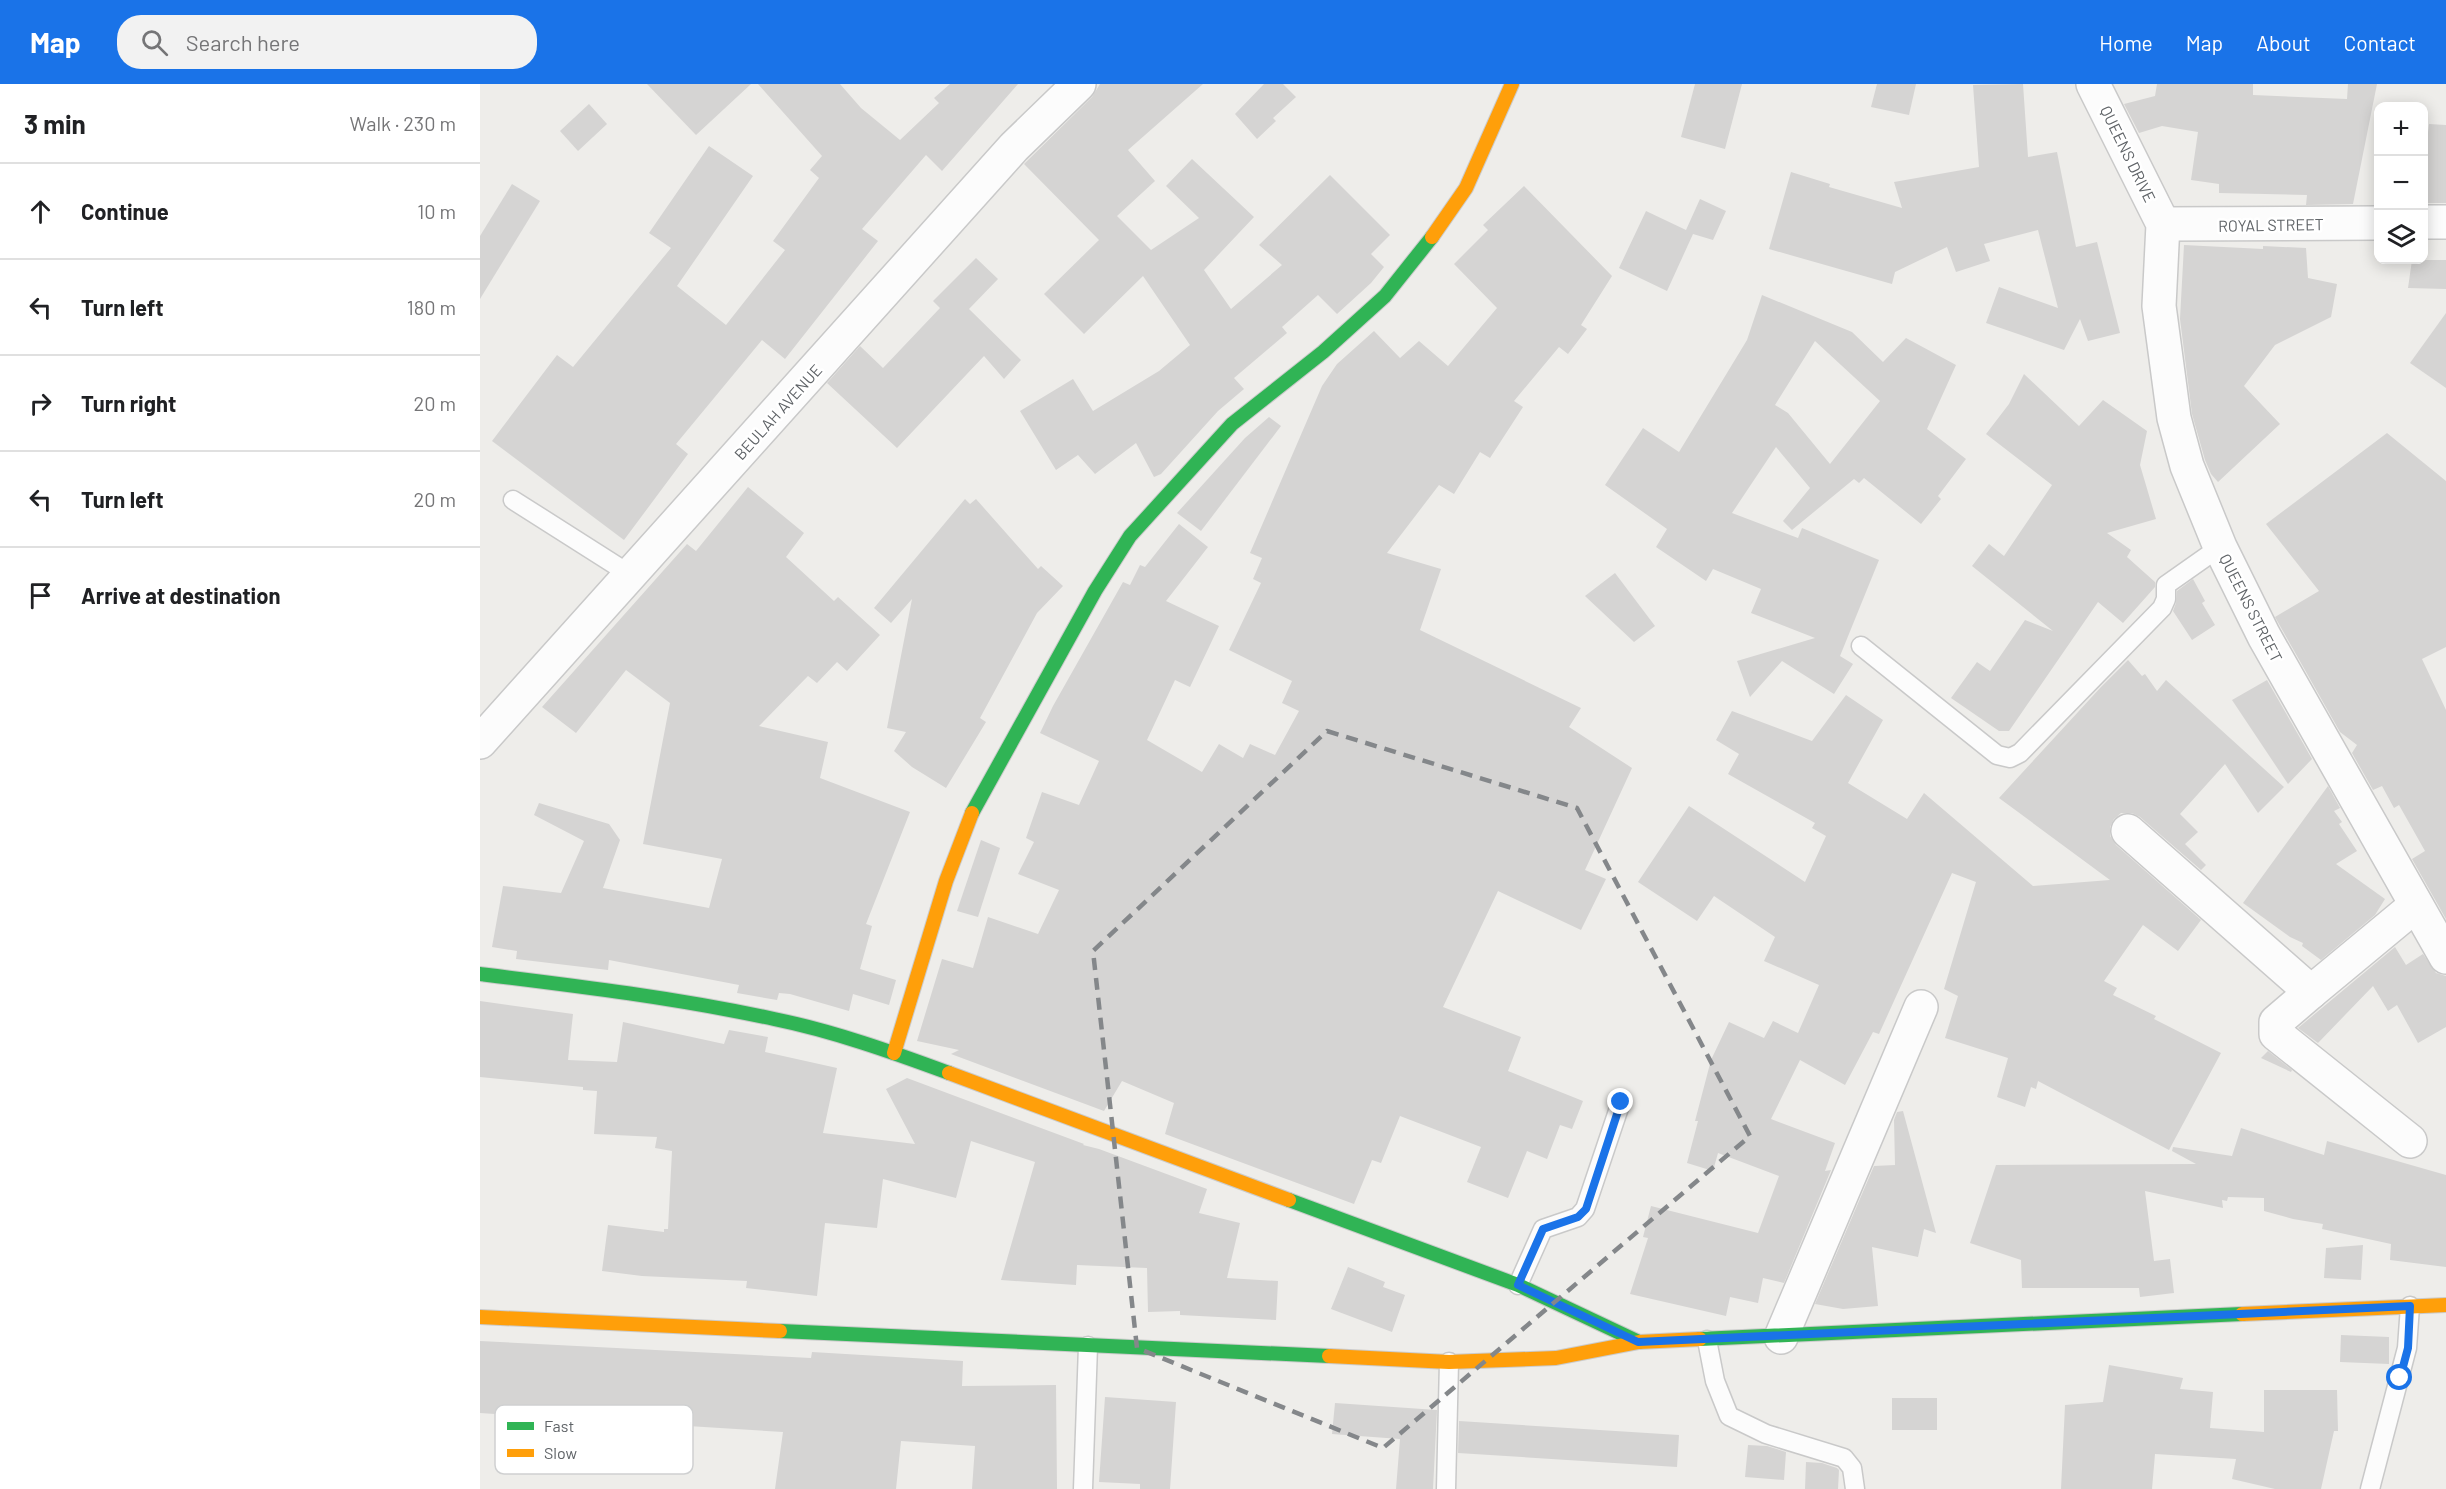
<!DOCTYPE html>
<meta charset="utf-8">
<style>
:root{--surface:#fff;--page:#f2f2f2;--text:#202124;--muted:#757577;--line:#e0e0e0;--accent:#1a73e8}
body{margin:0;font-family:Barlow,sans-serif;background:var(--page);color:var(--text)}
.controls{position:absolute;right:18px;top:18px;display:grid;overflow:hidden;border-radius:12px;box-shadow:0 3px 15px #0003}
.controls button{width:54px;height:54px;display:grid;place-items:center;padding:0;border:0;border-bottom:2px solid var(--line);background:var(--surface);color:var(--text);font:30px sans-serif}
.stop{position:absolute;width:18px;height:18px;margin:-14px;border:4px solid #1a73e8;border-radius:50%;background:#fff}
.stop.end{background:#1a73e8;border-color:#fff;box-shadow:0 2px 6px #0008}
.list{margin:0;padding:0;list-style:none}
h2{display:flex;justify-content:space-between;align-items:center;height:78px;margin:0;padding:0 24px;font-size:26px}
h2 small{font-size:20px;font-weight:400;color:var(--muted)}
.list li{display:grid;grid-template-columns:39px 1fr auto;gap:18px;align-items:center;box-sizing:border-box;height:96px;padding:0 24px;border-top:2px solid var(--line)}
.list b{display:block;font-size:22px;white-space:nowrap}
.list em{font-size:20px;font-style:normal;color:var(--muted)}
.icon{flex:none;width:33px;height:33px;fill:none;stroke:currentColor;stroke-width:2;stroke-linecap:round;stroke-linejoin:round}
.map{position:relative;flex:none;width:1966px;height:1405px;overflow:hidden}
header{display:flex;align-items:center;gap:36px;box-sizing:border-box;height:84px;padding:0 30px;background:var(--accent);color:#fff}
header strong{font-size:28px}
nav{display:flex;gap:33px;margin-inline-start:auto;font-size:21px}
.search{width:420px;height:54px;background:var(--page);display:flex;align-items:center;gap:15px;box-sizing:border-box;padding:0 21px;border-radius:24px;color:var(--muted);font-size:22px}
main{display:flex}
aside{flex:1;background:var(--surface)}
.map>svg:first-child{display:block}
</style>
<header>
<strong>Map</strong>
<div class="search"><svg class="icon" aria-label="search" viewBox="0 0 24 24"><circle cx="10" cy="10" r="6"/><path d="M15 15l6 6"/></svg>Search here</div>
<nav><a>Home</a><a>Map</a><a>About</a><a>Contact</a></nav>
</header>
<main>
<aside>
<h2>3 min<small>Walk · 230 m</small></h2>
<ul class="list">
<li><svg class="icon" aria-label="ahead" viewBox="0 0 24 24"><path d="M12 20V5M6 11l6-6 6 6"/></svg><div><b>Continue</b></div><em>10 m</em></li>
<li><svg class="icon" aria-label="left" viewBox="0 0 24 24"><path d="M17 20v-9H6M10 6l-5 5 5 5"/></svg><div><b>Turn left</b></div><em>180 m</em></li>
<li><svg class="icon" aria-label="right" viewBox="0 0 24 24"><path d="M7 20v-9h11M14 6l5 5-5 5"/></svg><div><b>Turn right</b></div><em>20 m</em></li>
<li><svg class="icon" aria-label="left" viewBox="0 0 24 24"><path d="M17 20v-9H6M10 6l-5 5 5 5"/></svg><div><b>Turn left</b></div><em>20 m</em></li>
<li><svg class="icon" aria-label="arrive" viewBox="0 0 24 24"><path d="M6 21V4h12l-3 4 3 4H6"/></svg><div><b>Arrive at destination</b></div></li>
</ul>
</aside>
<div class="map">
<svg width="1966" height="1405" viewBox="0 0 1966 1405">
<rect width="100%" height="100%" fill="#eeedea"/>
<g fill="#d5d4d3" fill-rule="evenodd">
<path d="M 167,0 L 271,0 L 216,51 Z"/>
<path d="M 278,0 L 360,0 L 381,24 L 420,56 L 459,19 L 454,14 L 470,0 L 538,0 L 462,87 L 446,71 L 382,145 L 398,157 L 305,275 L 282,256 L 196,360 L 208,370 L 144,456 L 12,357 L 77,271 L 93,283 L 191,164 L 169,149 L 229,62 L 273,92 L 197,202 L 246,241 L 305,166 L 293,157 L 339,94 L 330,86 L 342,72 Z"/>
<path d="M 620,0 L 723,0 L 648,66 L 675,97 L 637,132 L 671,166 L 719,134 L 686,102 L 712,75 L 774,133 L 724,186 L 751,225 L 802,181 L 779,161 L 850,91 L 910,151 L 891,170 L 904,183 L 891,199 L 857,230 L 838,211 L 802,243 L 807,249 L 754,294 L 764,305 L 738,327 L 681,390 L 674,393 L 656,359 L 615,390 L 598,371 L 576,386 L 540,327 L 593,295 L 613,327 L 679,287 L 710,261 L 663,192 L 604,250 L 564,210 L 619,156 L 544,80 L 612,13 Z"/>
<path d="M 784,0 L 803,0 L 816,13 L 793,34 L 796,37 L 777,55 L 755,30 Z"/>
<path d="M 1215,0 L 1262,0 L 1245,65 L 1201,53 Z"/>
<path d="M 1397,0 L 1436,0 L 1429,31 L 1391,23 Z"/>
<path d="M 1543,0 L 1548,73 L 1577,68 L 1596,163 L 1617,158 L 1640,249 L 1608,257 L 1600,235 L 1584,266 L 1506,239 L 1519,203 L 1578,224 L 1558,146 L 1504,160 L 1510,177 L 1476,188 L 1467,163 L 1415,188 L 1412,200 L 1289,165 L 1311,88 L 1350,100 L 1349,103 L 1422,124 L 1414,98 L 1499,83 L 1493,1 Z"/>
<path d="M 1677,0 L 1773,0 L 1773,11 L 1867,15 L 1868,0 L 1897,0 L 1873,120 L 1826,121 L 1827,111 L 1739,109 L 1739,100 L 1711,96 L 1718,48 L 1682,42 L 1659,49 L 1644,20 L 1675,12 Z"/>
<path d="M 109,20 L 127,40 L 98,67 L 80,47 Z"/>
<path d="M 1949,40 L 1966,41 L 1966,119 L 1944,119 L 1944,84 Z"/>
<path d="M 32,100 L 60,117 L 0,215 L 0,152 Z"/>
<path d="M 1044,102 L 1132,192 L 1101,241 L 1107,245 L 1088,270 L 1079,263 L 1034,317 L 1043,323 L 1010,374 L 1000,368 L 974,410 L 959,401 L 907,469 L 961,485 L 940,546 L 1101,624 L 1089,643 L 1152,684 L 1105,786 L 1126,795 L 1101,846 L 1018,807 L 963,923 L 1041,953 L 1028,987 L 1103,1017 L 1092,1045 L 1080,1041 L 1067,1075 L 1047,1067 L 1028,1114 L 987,1098 L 1001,1063 L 920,1032 L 901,1079 L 892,1076 L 874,1120 L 685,1050 L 694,1019 L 642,997 L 624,1027 L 471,970 L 479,966 L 437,957 L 462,875 L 493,884 L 508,833 L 558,850 L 579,806 L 538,790 L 554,758 L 546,754 L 562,708 L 599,721 L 619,677 L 560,649 L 573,622 L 643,498 L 650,501 L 660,481 L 665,483 L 699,440 L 728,463 L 686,517 L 739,542 L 710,603 L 695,596 L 667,656 L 722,688 L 739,660 L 763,674 L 770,660 L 795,671 L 819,627 L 802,619 L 812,597 L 749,566 L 781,499 L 773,495 L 782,474 L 770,469 L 842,302 L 857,280 L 894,247 L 920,274 L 939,257 L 968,282 L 1017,224 L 974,180 L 1008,146 L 1003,141 Z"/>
<path d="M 1220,115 L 1246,127 L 1233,156 L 1213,150 L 1187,207 L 1139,184 L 1166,127 L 1206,146 Z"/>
<path d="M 1704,161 L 1783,165 L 1783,162 L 1826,164 L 1828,194 L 1857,200 L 1851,233 L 1795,261 L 1764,302 L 1800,340 L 1738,398 L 1731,390 L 1725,376 L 1712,330 L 1700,235 Z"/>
<path d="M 496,174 L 518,195 L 489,225 L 541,276 L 524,295 L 504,272 L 417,364 L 347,299 L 380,262 L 403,284 L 460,224 L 453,217 Z"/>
<path d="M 1932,176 L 1966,176 L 1966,205 L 1928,204 Z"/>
<path d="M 1282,211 L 1372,248 L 1403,278 L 1426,254 L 1476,281 L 1447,345 L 1486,375 L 1458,412 L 1461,415 L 1441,440 L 1384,394 L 1379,399 L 1374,395 L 1312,446 L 1303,437 L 1330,404 L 1296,363 L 1252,429 L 1318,454 L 1322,444 L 1399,476 L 1360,572 L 1373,580 L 1354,610 L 1302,577 L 1270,613 L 1257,577 L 1335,554 L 1271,529 L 1281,505 L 1233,485 L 1226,497 L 1176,463 L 1187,445 L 1125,401 L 1163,344 L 1199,368 L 1267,256 ZM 1335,257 L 1400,317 L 1350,380 L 1308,329 L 1295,321 Z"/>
<path d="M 1966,229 L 1966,304 L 1930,279 Z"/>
<path d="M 1544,290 L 1599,342 L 1623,316 L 1667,347 L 1660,381 L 1676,435 L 1627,449 L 1651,466 L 1647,473 L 1675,498 L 1675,503 L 1643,539 L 1618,518 L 1529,647 L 1519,647 L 1471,614 L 1497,578 L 1510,587 L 1545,536 L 1573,547 L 1492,482 L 1509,460 L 1524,472 L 1572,401 L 1506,350 L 1529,320 Z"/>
<path d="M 789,333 L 801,342 L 721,447 L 697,429 L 765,354 Z"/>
<path d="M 1907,349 L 1966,397 L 1966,563 L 1942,575 L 1966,626 L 1966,835 L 1932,775 L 1945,767 L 1919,721 L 1914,724 L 1902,702 L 1893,706 L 1872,669 L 1877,661 L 1860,648 L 1795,533 L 1839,507 L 1786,440 Z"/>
<path d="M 268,403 L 324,449 L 306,473 L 354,517 L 358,513 L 400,551 L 367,587 L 357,578 L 337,599 L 328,592 L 279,642 L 348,658 L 340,694 L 430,728 L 386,840 L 392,842 L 380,885 L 416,896 L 409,921 L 373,910 L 369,927 L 310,910 L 299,909 L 297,916 L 257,909 L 259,901 L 129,876 L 128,886 L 36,875 L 37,867 L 12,863 L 23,802 L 81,809 L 104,757 L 54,731 L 59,719 L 129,740 L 140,756 L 123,804 L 229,824 L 242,775 L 163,760 L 190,619 L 146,586 L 96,649 L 62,623 L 207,460 L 216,467 Z"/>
<path d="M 485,415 L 490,420 L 496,415 L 558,485 L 561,482 L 583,502 L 557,529 L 500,634 L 506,638 L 466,704 L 432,683 L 414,667 L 426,648 L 407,644 L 432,515 L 411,539 L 394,524 Z"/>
<path d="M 1135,489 L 1175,542 L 1154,558 L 1105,512 Z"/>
<path d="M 1713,495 L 1725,517 L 1722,519 L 1735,541 L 1712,556 L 1693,527 L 1696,519 L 1697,507 Z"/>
<path d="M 1648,576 L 1662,592 L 1665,590 L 1677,607 L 1686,596 L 1804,703 L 1778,729 L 1745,680 L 1700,730 L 1718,748 L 1705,760 L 1726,781 L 1721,786 L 1660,733 L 1652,729 L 1641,729 L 1634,735 L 1630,743 L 1630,752 L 1636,761 L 1721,836 L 1698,867 L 1663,841 L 1624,897 L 1637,904 L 1633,911 L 1676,932 L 1674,935 L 1741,969 L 1689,1066 L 1558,997 L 1556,1005 L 1551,1003 L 1545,1023 L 1517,1013 L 1528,974 L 1465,954 L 1478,912 L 1464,905 L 1496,798 L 1472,789 L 1399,950 L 1393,948 L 1365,1001 L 1320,976 L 1291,1035 L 1355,1059 L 1345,1087 L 1351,1086 L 1304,1199 L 1283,1194 L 1278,1219 L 1250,1213 L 1246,1232 L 1150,1210 L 1168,1154 L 1163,1153 L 1171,1122 L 1278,1149 L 1299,1092 L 1238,1069 L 1233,1087 L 1207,1079 L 1218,1037 L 1215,1037 L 1231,976 L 1249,938 L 1284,954 L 1293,937 L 1318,949 L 1339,901 L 1284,877 L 1295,853 L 1234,812 L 1217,837 L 1158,798 L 1209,722 L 1325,798 L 1346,752 L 1332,744 L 1335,739 L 1248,690 L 1259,670 L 1236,656 L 1252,627 L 1332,657 L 1366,611 L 1403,636 L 1368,699 L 1427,735 L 1444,709 L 1553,802 L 1630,796 L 1519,714 L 1621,603 Z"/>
<path d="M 1787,596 L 1832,675 L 1808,700 L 1752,616 Z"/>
<path d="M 1848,702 L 1860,724 L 1854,727 L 1862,738 L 1859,740 L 1877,767 L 1856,780 L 1905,815 L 1895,831 L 1841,876 L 1822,862 L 1823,859 L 1810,853 L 1763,819 Z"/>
<path d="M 501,756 L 520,764 L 498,833 L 477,827 Z"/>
<path d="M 1915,863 L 1926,881 L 1943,870 L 1956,889 L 1966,892 L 1966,943 L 1938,959 L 1917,921 L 1908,927 L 1893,902 L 1838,959 L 1818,944 Z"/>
<path d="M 0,917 L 93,930 L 88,976 L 137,978 L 143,938 L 244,960 L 249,946 L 288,953 L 285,968 L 357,984 L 343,1049 L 435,1060 L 406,1005 L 427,994 L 604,1060 L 603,1061 L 619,1065 L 727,1105 L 719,1129 L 760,1139 L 747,1194 L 798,1197 L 796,1236 L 700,1231 L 700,1227 L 668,1228 L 667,1184 L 597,1181 L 596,1201 L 521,1196 L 555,1078 L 491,1057 L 476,1114 L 403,1095 L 397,1144 L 345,1139 L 337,1212 L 266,1204 L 267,1197 L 162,1192 L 122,1187 L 128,1141 L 184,1148 L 184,1145 L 188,1145 L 192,1067 L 175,1064 L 177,1053 L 114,1050 L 117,1007 L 103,1006 L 103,1003 L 0,993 Z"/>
<path d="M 1788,967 L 1812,986 L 1811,988 L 1781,974 Z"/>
<path d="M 1423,1027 L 1456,1149 L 1444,1145 L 1438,1173 L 1392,1163 L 1398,1222 L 1363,1225 L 1335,1220 L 1394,1082 L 1415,1081 L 1414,1036 L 1417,1028 Z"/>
<path d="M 1761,1044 L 1844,1071 L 1847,1057 L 1966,1091 L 1966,1183 L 1910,1176 L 1911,1160 L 1842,1145 L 1843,1140 L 1813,1135 L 1784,1127 L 1784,1114 L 1748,1113 L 1747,1117 L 1742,1116 L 1743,1124 L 1665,1107 L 1674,1177 L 1690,1175 L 1694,1209 L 1660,1213 L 1659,1204 L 1542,1204 L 1541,1176 L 1490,1159 L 1516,1081 L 1716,1080 L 1692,1067 L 1693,1063 L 1752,1072 Z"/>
<path d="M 1883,1161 L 1881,1196 L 1844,1194 L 1846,1164 Z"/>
<path d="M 868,1183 L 905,1198 L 903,1203 L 925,1211 L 912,1248 L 851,1225 Z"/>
<path d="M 1861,1251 L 1909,1253 L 1909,1280 L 1860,1278 Z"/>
<path d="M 0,1257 L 331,1274 L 332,1268 L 483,1277 L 482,1302 L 576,1301 L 577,1405 L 492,1405 L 495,1362 L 421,1357 L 416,1405 L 295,1405 L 303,1348 L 0,1329 Z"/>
<path d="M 1629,1281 L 1703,1294 L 1700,1305 L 1733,1308 L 1730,1344 L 1784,1348 L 1784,1306 L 1857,1306 L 1858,1347 L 1854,1347 L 1841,1405 L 1795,1405 L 1752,1395 L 1756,1375 L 1675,1370 L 1672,1405 L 1581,1405 L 1585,1321 L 1623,1318 Z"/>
<path d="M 625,1313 L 696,1318 L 690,1405 L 660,1405 L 660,1400 L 619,1398 Z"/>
<rect x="1412" y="1314" width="45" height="32"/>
<path d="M 855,1319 L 957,1326 L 953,1405 L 916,1405 L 920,1355 L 852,1350 Z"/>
<path d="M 979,1337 L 1199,1351 L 1197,1383 L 978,1369 Z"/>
<path d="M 1268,1361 L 1287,1362 L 1306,1368 L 1304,1396 L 1265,1393 Z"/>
<path d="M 1326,1378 L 1342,1379 L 1357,1384 L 1359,1386 L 1358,1405 L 1325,1405 Z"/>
</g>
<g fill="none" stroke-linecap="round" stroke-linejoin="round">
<g stroke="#c9c9c9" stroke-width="21">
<g id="lane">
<path d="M 33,416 L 151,491"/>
<path d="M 1381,562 L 1517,671 L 1530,674 L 1540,669 L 1682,524 L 1686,515 L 1686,501 L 1740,463"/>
<path d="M 1038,1201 L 1063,1145 L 1098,1133 L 1105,1125 L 1141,1018"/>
<path d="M 1227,1256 L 1235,1297 L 1249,1332 L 1286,1350 L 1364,1374 L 1372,1384 L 1375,1405"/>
<path d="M 603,1405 L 608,1262"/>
<path d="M 966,1405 L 969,1278"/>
<path d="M 1890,1405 L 1927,1264 L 1930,1222"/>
</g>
</g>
<g stroke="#c9c9c9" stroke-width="36">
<g id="street">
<path d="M 1613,0 L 1683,140 L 1679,222 L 1694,334 L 1707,382 L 1740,463 L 1784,552 L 1966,873"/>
<path d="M 1944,138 L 1966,138"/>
<path d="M 1683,140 L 1898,139"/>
<path d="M 0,658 L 534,63 L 599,0"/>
<path d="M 1648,747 L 1831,908 L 1936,821"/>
<path d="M 1831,908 L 1796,938 L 1796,950 L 1930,1057"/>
<path d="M 1301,1253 L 1441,923"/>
</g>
</g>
<g stroke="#cbcbcb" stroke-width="16">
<g id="fast">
<path d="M 492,729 L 615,507 L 650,452 L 752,340 L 843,268 L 905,212 L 952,153"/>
<path d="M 0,890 C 98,902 197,914 294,935 C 353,947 412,968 469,989"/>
<path d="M 809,1116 L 1038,1201 L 1159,1258"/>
<path d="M 300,1247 L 849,1272"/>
<path d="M 1220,1255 L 1762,1230"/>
</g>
</g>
<g stroke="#cbcbcb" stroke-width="16">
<g id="slow">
<path d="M 952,153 L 986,104 L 1032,0"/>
<path d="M 414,969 L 466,797 L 492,729"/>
<path d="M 469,989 L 809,1116"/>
<path d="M 1762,1230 L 1966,1221"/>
<path d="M 0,1233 L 300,1247"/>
<path d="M 849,1272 L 969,1278 L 1076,1274 L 1159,1258 L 1220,1255"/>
</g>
</g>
<use href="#lane" stroke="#fcfcfc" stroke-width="18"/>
<use href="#street" stroke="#fcfcfc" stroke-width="33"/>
<use href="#fast" stroke="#30b455" stroke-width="14"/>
<use href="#slow" stroke="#ff9f0a" stroke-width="14"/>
</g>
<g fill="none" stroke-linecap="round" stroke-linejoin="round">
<path stroke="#1a73e8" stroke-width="8" d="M 1141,1018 L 1106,1125 L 1098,1133 L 1063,1145 L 1038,1201 L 1158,1258 L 1930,1222 L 1928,1264 L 1920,1294"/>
</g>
<path fill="none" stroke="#84878a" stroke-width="4.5" stroke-dasharray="12 8" stroke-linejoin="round" d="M 847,647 L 1097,724 L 1270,1052 L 903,1364 L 657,1264 L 613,867 Z"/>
<g text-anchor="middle" stroke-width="5" stroke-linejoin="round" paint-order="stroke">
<g font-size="16" fill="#5f6367" stroke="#fff">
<text transform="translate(1648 70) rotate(64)" y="6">QUEENS DRIVE</text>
<text transform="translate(1791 141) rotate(-1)" y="6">ROYAL STREET</text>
<text transform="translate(298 328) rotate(-48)" y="6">BEULAH AVENUE</text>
<text transform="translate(1771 524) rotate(63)" y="6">QUEENS STREET</text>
</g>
</g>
<rect x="15" y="1321" width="198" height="69" rx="9" fill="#fff" stroke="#cfd0d1" stroke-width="1.5"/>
<rect x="27" y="1338" width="27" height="8" fill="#30b455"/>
<rect x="27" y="1365" width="27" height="8" fill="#ff9f0a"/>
<g font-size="16" fill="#5f6367">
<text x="64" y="1348">Fast</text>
<text x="64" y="1375">Slow</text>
</g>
</svg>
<div class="controls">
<button>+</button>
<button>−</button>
<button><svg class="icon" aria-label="layers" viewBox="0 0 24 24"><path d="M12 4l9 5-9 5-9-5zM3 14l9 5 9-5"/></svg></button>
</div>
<div class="stop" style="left:1920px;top:1294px"></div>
<div class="stop end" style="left:1141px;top:1018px"></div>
</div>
</main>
